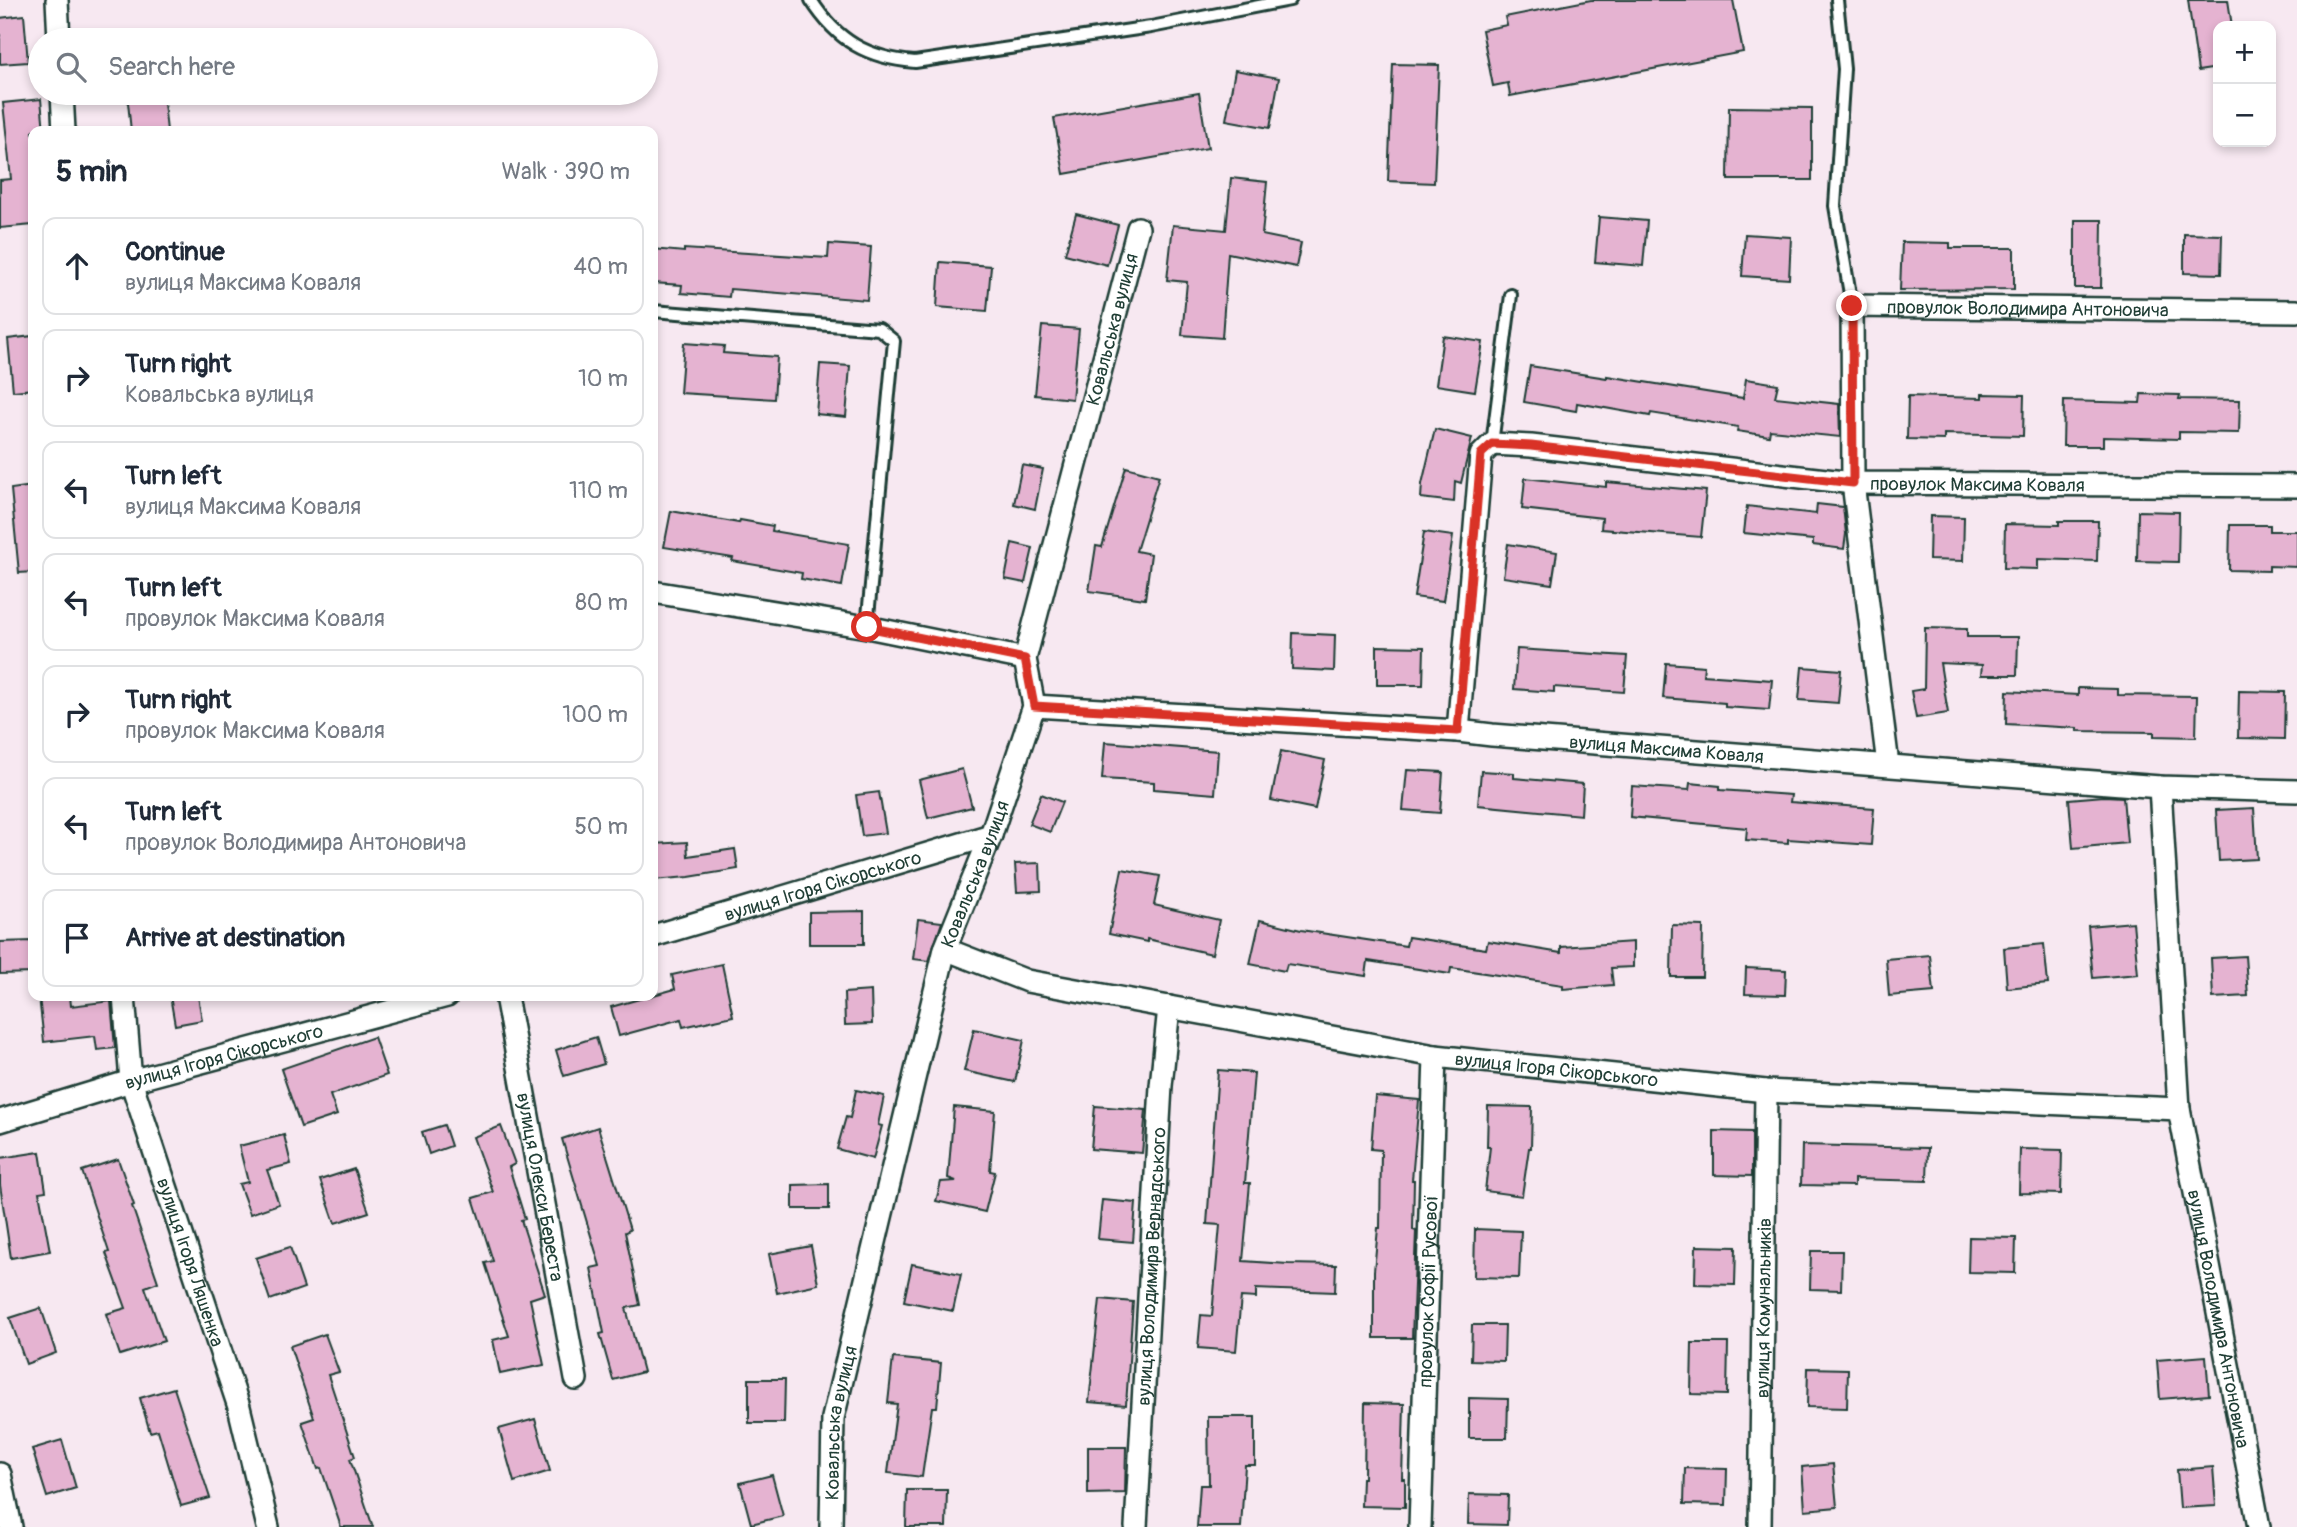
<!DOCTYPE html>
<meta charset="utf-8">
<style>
:root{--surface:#fff;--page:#f2f2f3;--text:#1f2937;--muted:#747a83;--line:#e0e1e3}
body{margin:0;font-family:Pangolin,sans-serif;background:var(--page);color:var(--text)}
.controls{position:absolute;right:21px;top:21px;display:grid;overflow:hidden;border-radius:14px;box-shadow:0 4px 10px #0003}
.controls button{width:63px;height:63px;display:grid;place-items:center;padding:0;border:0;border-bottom:2px solid var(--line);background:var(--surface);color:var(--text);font:35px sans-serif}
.stop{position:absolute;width:21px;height:21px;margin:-16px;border:5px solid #d93025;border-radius:50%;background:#fff}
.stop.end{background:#d93025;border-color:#fff;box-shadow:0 2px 7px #0008}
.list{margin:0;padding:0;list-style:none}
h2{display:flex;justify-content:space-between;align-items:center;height:91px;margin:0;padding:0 28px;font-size:30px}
h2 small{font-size:23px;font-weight:400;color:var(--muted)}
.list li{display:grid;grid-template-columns:46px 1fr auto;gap:21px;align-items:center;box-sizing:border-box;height:98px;margin:0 14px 14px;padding:0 14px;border:2px solid var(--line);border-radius:14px}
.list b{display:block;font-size:26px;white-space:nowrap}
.list p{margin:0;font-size:23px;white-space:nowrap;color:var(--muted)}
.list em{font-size:23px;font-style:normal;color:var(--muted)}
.icon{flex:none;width:38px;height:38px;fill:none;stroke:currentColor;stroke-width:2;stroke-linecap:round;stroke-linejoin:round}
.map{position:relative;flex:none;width:2297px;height:1527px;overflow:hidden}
.search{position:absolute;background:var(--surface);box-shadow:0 4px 10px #0003;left:28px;top:28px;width:630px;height:77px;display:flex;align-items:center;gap:18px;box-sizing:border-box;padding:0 24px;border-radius:38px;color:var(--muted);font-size:26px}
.panel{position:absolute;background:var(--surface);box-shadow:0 4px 10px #0003;left:28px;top:126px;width:630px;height:875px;border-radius:14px}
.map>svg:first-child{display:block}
</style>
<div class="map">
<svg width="2297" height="1527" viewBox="0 0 2297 1527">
<rect width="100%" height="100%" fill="#f7e8f1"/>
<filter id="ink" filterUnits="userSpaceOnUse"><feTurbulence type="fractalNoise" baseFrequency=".0143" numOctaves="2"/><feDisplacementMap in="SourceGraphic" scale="14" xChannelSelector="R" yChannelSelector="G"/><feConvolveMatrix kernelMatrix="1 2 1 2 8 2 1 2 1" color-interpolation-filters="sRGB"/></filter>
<g filter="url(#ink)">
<g fill="#e5b3d1" stroke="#1f3d34" stroke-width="2">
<path d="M 1591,0 L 1733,0 L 1743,52 L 1510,96 L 1508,83 L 1493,86 L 1482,30 L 1507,25 L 1505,17 Z"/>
<path d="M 2188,0 L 2228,0 L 2232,26 L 2218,26 L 2218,68 L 2198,71 Z"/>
<path d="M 24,15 L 28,62 L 0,64 L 0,18 Z"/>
<path d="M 1393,64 L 1439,65 L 1434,183 L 1388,181 Z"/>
<path d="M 1235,70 L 1279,78 L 1270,128 L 1226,120 Z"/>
<path d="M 127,93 L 163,93 L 167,131 L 131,131 Z"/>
<path d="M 1199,93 L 1208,148 L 1064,174 L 1054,118 Z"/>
<path d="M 41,99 L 44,131 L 33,131 L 33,225 L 0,228 L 0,180 L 11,179 L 3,103 Z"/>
<path d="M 1729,107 L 1812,108 L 1812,180 L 1728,180 Z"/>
<path d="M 1231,178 L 1267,182 L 1262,235 L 1301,243 L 1296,267 L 1228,253 L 1222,338 L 1182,335 L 1187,282 L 1167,280 L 1173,225 L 1226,230 Z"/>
<path d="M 1076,214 L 1118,225 L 1107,265 L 1065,254 Z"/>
<path d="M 1599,217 L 1647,221 L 1643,266 L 1595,262 Z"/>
<path d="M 2075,220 L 2102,220 L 2101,288 L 2075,288 Z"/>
<path d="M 1745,234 L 1791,237 L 1789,279 L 1742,276 Z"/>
<path d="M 2184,234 L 2222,235 L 2221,274 L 2184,273 Z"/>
<path d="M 1902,242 L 1950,243 L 1950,248 L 2014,248 L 2014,289 L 1900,290 Z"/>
<path d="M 829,244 L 871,247 L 867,300 L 730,289 L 729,297 L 681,293 L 682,285 L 653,283 L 653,249 L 684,252 L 684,249 L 828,258 Z"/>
<path d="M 940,262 L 991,266 L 987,311 L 937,307 Z"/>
<path d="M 1042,326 L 1079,329 L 1072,399 L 1035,395 Z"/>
<path d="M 33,336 L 33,389 L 13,391 L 8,339 Z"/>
<path d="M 1443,336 L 1483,342 L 1475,391 L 1436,385 Z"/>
<path d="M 684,343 L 724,346 L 723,353 L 777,357 L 774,399 L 680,393 Z"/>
<path d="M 820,364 L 850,366 L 846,417 L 816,414 Z"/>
<path d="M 1530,366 L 1607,378 L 1607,376 L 1743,398 L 1746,379 L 1778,384 L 1775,397 L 1839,404 L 1840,437 L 1770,430 L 1769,436 L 1737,431 L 1738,427 L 1651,413 L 1650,416 L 1577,403 L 1576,411 L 1524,402 Z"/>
<path d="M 1982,394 L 2024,395 L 2023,436 L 1944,434 L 1944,440 L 1907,439 L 1908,396 L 1982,398 Z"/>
<path d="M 2141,394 L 2180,395 L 2179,399 L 2240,400 L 2239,433 L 2179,432 L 2179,439 L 2103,437 L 2103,446 L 2063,446 L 2064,401 L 2140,403 Z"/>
<path d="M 1435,429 L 1472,438 L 1461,483 L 1455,481 L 1454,502 L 1421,498 L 1422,484 Z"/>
<path d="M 1022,465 L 1043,469 L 1035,509 L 1014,504 Z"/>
<path d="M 1126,467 L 1159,476 L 1136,551 L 1151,554 L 1145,599 L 1089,591 L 1096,546 L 1102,547 Z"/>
<path d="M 1525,478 L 1606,487 L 1606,482 L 1706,491 L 1701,537 L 1601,529 L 1602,518 L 1522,509 Z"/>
<path d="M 33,486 L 33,572 L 19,573 L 11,489 Z"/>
<path d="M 1817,504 L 1843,507 L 1846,534 L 1844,549 L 1813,545 L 1813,540 L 1744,533 L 1747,506 L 1816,514 Z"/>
<path d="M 671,511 L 739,523 L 740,520 L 773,526 L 772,531 L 849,544 L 842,586 L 801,579 L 802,573 L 732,561 L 733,558 L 664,547 Z"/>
<path d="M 2138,511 L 2179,512 L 2178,562 L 2137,561 Z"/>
<path d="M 1930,516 L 1964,517 L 1963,561 L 1929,560 Z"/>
<path d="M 2059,521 L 2098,521 L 2097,561 L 2038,559 L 2038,569 L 2004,568 L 2005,524 L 2059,525 Z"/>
<path d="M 2230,525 L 2270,525 L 2270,531 L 2297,531 L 2297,567 L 2269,566 L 2269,571 L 2229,570 Z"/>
<path d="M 1424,532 L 1453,536 L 1443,601 L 1414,597 Z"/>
<path d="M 1012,543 L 1033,548 L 1025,583 L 1005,579 Z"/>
<path d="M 1508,544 L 1557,552 L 1552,584 L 1503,577 Z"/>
<path d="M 1925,628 L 1967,629 L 1967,637 L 2018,637 L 2017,675 L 1981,675 L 1982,665 L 1940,663 L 1948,713 L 1916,718 L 1911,691 L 1924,689 Z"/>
<path d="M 1293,633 L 1335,635 L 1334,671 L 1292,669 Z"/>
<path d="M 1377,646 L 1424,647 L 1423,685 L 1377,685 Z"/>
<path d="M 1517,649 L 1627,656 L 1624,692 L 1554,687 L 1554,692 L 1514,689 Z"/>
<path d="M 1666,663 L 1704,666 L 1703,675 L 1772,680 L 1769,710 L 1725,707 L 1725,703 L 1663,698 Z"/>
<path d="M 1802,667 L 1841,670 L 1838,703 L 1799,700 Z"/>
<path d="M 2078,688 L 2118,689 L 2118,695 L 2197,696 L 2196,737 L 2154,736 L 2154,732 L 2077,731 L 2077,728 L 2006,724 L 2007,691 L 2078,695 Z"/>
<path d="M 2239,691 L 2285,692 L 2284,739 L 2238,738 Z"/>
<path d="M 1105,742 L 1218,751 L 1215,794 L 1154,789 L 1154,782 L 1102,779 Z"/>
<path d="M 1281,751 L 1325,760 L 1315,809 L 1271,800 Z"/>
<path d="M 962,769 L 972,807 L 928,818 L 919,780 Z"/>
<path d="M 1407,770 L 1443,772 L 1440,813 L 1403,810 Z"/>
<path d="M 1481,771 L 1514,773 L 1514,778 L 1583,784 L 1581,815 L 1478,805 Z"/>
<path d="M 1690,783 L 1720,786 L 1720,790 L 1791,795 L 1790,802 L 1874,808 L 1871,845 L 1788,839 L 1788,843 L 1746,840 L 1747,828 L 1630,817 L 1632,786 L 1689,790 Z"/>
<path d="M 879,792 L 886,833 L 862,836 L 856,795 Z"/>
<path d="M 1041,794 L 1062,802 L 1050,832 L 1029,824 Z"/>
<path d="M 2104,796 L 2123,797 L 2127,843 L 2073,848 L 2069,799 Z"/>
<path d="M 2254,808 L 2257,859 L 2219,861 L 2216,810 Z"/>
<path d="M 687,842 L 688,856 L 735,849 L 738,869 L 689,877 L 653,880 L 653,844 Z"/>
<path d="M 1040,863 L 1041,891 L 1017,892 L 1015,864 Z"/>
<path d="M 1122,869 L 1160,876 L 1154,905 L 1219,920 L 1212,954 L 1147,939 L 1147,942 L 1109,934 Z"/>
<path d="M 864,911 L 864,944 L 809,944 L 809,912 Z"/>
<path d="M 918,919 L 942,922 L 929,961 L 913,959 Z"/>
<path d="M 1260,920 L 1301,930 L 1406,946 L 1408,937 L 1486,949 L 1488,941 L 1561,953 L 1561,947 L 1633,942 L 1633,967 L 1611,968 L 1613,985 L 1563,989 L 1563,985 L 1451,968 L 1450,974 L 1368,961 L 1366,976 L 1287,964 L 1285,971 L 1250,964 Z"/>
<path d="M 2133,922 L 2138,974 L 2093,978 L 2088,926 Z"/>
<path d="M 1672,925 L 1703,926 L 1702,977 L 1671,977 Z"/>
<path d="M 33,941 L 33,973 L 0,974 L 0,942 Z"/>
<path d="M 2044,944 L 2048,984 L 2007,988 L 2004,948 Z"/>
<path d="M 1930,955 L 1934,992 L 1889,996 L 1886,959 Z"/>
<path d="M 2245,956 L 2248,996 L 2213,998 L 2211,958 Z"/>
<path d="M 722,964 L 733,1016 L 683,1027 L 681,1019 L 619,1036 L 611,1007 L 675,989 L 672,975 Z"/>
<path d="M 1746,968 L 1786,970 L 1785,995 L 1745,994 Z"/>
<path d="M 871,991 L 872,1024 L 845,1025 L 844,993 Z"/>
<path d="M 39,996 L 70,996 L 71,1006 L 111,1001 L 115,1048 L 97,1050 L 95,1036 L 44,1042 Z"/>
<path d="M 170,996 L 198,996 L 202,1020 L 175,1025 Z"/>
<path d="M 974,1029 L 1024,1040 L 1015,1082 L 964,1071 Z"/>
<path d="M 374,1037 L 387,1075 L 330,1095 L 337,1115 L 301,1127 L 281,1069 Z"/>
<path d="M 596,1037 L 604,1064 L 564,1076 L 556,1050 Z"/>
<path d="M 1218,1070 L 1254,1073 L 1245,1183 L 1250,1183 L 1243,1261 L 1288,1264 L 1336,1265 L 1335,1292 L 1256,1289 L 1256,1298 L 1241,1297 L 1236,1351 L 1198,1348 L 1201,1315 L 1212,1316 L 1220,1225 L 1207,1224 Z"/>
<path d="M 856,1090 L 884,1096 L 878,1125 L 882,1126 L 873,1159 L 837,1149 L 846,1117 L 850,1118 Z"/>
<path d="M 1375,1096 L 1419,1100 L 1412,1180 L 1414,1180 L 1413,1230 L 1416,1231 L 1412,1338 L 1374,1338 L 1374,1271 L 1378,1228 L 1380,1228 L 1381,1150 L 1371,1149 Z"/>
<path d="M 1095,1106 L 1146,1110 L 1142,1153 L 1091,1149 Z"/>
<path d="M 1488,1106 L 1532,1107 L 1531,1148 L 1529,1148 L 1522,1196 L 1485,1191 L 1490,1147 L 1487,1147 Z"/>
<path d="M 954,1107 L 995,1111 L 990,1171 L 995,1172 L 985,1212 L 936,1201 L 941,1182 L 956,1181 L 948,1178 Z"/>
<path d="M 444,1125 L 451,1146 L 429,1154 L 422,1132 Z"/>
<path d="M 501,1126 L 515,1164 L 509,1167 L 525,1219 L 521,1220 L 545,1294 L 530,1299 L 544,1365 L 500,1374 L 493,1340 L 509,1336 L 485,1263 L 493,1261 L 473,1198 L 493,1192 L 473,1137 Z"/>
<path d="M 598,1127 L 630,1230 L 625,1232 L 640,1305 L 626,1308 L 643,1372 L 613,1380 L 600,1334 L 604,1333 L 591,1268 L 600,1266 L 562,1139 Z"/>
<path d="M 1714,1131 L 1752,1132 L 1752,1176 L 1714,1175 Z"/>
<path d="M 284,1135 L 291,1164 L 267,1170 L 279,1204 L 250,1214 L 239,1184 L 248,1182 L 239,1146 Z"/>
<path d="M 1802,1145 L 1928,1148 L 1927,1181 L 1854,1179 L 1854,1186 L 1801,1185 Z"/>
<path d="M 2020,1149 L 2062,1150 L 2061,1194 L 2019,1193 Z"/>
<path d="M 40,1152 L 46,1191 L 39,1192 L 50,1251 L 11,1258 L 0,1185 L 0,1158 Z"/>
<path d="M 118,1159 L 134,1205 L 132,1206 L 158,1282 L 145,1287 L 164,1341 L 120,1355 L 106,1314 L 126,1308 L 106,1253 L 109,1252 L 82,1171 Z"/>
<path d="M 354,1169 L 369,1212 L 335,1223 L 320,1180 Z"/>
<path d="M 829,1184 L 829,1209 L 793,1209 L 793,1185 Z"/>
<path d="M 1102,1200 L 1136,1203 L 1133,1242 L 1098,1239 Z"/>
<path d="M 1475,1229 L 1521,1231 L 1519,1278 L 1474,1277 Z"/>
<path d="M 1969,1237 L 2016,1238 L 2015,1273 L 1968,1272 Z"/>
<path d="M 811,1246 L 818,1284 L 777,1293 L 769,1254 Z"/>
<path d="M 1696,1246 L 1736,1247 L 1735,1285 L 1695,1284 Z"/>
<path d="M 290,1247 L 304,1288 L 270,1300 L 256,1258 Z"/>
<path d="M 1811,1251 L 1842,1251 L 1841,1290 L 1810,1289 Z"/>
<path d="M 912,1264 L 961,1274 L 953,1311 L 904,1301 Z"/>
<path d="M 1100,1299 L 1133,1302 L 1126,1405 L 1089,1402 Z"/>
<path d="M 41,1308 L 56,1353 L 26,1364 L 10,1318 Z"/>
<path d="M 1472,1325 L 1505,1325 L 1504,1361 L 1471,1360 Z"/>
<path d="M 325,1334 L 339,1372 L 328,1375 L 355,1457 L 350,1459 L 373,1527 L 341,1527 L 321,1468 L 318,1469 L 302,1422 L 314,1418 L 290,1346 Z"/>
<path d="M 1692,1343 L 1728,1343 L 1727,1395 L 1691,1394 Z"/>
<path d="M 2206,1356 L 2209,1395 L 2160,1399 L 2157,1360 Z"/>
<path d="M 893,1358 L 941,1363 L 937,1407 L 932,1407 L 922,1477 L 888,1473 L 897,1404 L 888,1403 Z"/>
<path d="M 1808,1368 L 1848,1369 L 1847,1408 L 1807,1407 Z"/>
<path d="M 749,1379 L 785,1379 L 784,1423 L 749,1423 Z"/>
<path d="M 174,1388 L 210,1498 L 181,1506 L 158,1430 L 150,1432 L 140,1398 Z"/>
<path d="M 1469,1398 L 1508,1399 L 1507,1438 L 1469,1438 Z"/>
<path d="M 1365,1403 L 1404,1404 L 1402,1479 L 1405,1479 L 1405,1507 L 1361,1506 L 1362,1478 L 1364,1478 Z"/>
<path d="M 1208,1417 L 1255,1417 L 1255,1465 L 1245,1465 L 1241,1527 L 1197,1527 L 1200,1485 L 1209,1485 Z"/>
<path d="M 535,1419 L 550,1471 L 514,1482 L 499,1429 Z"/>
<path d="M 62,1440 L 76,1488 L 47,1497 L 32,1449 Z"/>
<path d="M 1088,1447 L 1126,1447 L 1125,1493 L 1088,1494 Z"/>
<path d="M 1833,1464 L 1837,1507 L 1805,1510 L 1802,1467 Z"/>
<path d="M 2213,1467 L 2216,1506 L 2180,1508 L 2177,1470 Z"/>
<path d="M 1685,1468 L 1727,1469 L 1726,1505 L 1684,1504 Z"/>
<path d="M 772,1475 L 783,1516 L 751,1524 L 740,1483 Z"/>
<path d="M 907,1490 L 947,1490 L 946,1527 L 906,1527 Z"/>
<path d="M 1469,1494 L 1508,1495 L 1507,1525 L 1468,1524 Z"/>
</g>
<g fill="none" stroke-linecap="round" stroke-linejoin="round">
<g stroke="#1f3d34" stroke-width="16">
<g id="lane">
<path d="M 811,0 C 837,41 867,58 915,62 L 1151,27 L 1290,0"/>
<path d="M 1837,0 L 1844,69 L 1835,206 L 1852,306"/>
<path d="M 653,311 L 879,329 L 894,341 L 867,627"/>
<path d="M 1492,444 L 1511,295"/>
</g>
</g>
<g stroke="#1f3d34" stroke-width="26">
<g id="street">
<path d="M 57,0 L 59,40"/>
<path d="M 62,93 L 64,131"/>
<path d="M 653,592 L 867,627 L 1025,659"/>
<path id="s1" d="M 1034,706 L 1458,731 L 1492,735 L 2160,787 L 2297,791"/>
<path id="s2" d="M 1458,731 L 1481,455 L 1492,444 L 1531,446 L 1853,483 L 2297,486"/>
<path id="s3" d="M 1888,765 L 1853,483 L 1852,306 L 2297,311"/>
<path id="s4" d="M 2160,787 L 2179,1109 L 2259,1527"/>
<path id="s5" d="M 653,936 L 991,835"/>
<path id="s6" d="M 945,949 L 1027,981 L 1435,1056 L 1766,1091 L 2179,1109"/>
<path id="s7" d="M 124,996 L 131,1081 L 239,1407 L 268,1527"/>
<path id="s8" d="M 506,996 L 576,1379"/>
<path id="s9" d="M 0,1121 L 131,1081 L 447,996"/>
<path d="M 0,1474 L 11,1527"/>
<path id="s10" d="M 831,1527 L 833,1418 L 945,949 L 991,835 L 1034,706 L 1025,659 L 1138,228"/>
<path id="s11" d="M 1136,1527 L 1161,1086 L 1169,1007"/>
<path id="s12" d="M 1420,1527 L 1435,1056"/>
<path id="s13" d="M 1760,1527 L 1766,1091"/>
</g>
</g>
<use href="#lane" stroke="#fff" stroke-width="10"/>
<use href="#street" stroke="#fff" stroke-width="21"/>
</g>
</g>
<g fill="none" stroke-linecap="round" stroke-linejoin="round" filter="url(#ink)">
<path stroke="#d93025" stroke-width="9" d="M 867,627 L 1025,659 L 1034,706 L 1458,731 L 1481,454 L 1492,444 L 1531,446 L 1853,483 L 1852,306"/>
</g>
<g text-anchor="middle" stroke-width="6" stroke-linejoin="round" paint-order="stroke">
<g font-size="19" fill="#1f3d34" stroke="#fff">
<text dy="7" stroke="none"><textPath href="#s3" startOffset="637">провулок Володимира Антоновича</textPath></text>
<text dy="7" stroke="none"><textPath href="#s10" startOffset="1239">Ковальська вулиця</textPath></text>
<text dy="7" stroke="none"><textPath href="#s2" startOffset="780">провулок Максима Коваля</textPath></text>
<text dy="7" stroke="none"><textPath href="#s1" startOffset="634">вулиця Максима Коваля</textPath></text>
<text dy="7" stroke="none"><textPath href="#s10" startOffset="672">Ковальська вулиця</textPath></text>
<text dy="7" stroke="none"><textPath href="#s5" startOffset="177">вулиця Ігоря Сікорського</textPath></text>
<text dy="7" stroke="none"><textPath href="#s9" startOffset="233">вулиця Ігоря Сікорського</textPath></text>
<text dy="7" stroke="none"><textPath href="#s6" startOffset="625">вулиця Ігоря Сікорського</textPath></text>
<text dy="7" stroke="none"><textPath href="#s8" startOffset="194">вулиця Олекси Береста</textPath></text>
<text dy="7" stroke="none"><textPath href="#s7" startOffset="276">вулиця Ігоря Ляшенка</textPath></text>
<text dy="7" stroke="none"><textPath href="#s11" startOffset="261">вулиця Володимира Вернадського</textPath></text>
<text dy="7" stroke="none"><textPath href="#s12" startOffset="236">провулок Софії Русової</textPath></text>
<text dy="7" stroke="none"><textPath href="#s13" startOffset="219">вулиця Комунальників</textPath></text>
<text dy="7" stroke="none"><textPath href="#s4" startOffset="536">вулиця Володимира Антоновича</textPath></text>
<text dy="7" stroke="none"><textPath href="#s10" startOffset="105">Ковальська вулиця</textPath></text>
</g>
</g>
</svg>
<div class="controls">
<button>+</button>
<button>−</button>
</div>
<div class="stop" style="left:867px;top:627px"></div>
<div class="stop end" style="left:1852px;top:306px"></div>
<div class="search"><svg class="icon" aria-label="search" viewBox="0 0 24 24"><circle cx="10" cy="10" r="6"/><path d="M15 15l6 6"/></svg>Search here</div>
<section class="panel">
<h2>5 min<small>Walk · 390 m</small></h2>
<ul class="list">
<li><svg class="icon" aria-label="ahead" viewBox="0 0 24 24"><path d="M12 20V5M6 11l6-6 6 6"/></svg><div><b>Continue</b><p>вулиця Максима Коваля</p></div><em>40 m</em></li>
<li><svg class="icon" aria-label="right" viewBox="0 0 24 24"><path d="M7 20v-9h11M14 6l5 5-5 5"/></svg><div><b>Turn right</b><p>Ковальська вулиця</p></div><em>10 m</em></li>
<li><svg class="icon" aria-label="left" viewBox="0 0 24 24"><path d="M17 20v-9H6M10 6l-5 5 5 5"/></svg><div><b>Turn left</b><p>вулиця Максима Коваля</p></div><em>110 m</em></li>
<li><svg class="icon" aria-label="left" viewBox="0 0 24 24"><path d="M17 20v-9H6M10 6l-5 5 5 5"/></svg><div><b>Turn left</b><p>провулок Максима Коваля</p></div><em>80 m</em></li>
<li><svg class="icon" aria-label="right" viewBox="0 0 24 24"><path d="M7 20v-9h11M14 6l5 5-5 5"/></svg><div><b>Turn right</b><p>провулок Максима Коваля</p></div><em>100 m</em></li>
<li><svg class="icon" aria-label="left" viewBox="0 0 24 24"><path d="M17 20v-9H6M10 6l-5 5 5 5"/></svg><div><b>Turn left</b><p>провулок Володимира Антоновича</p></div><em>50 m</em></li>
<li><svg class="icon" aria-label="arrive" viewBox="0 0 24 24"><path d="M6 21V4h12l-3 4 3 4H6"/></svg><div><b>Arrive at destination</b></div></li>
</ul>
</section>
</div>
